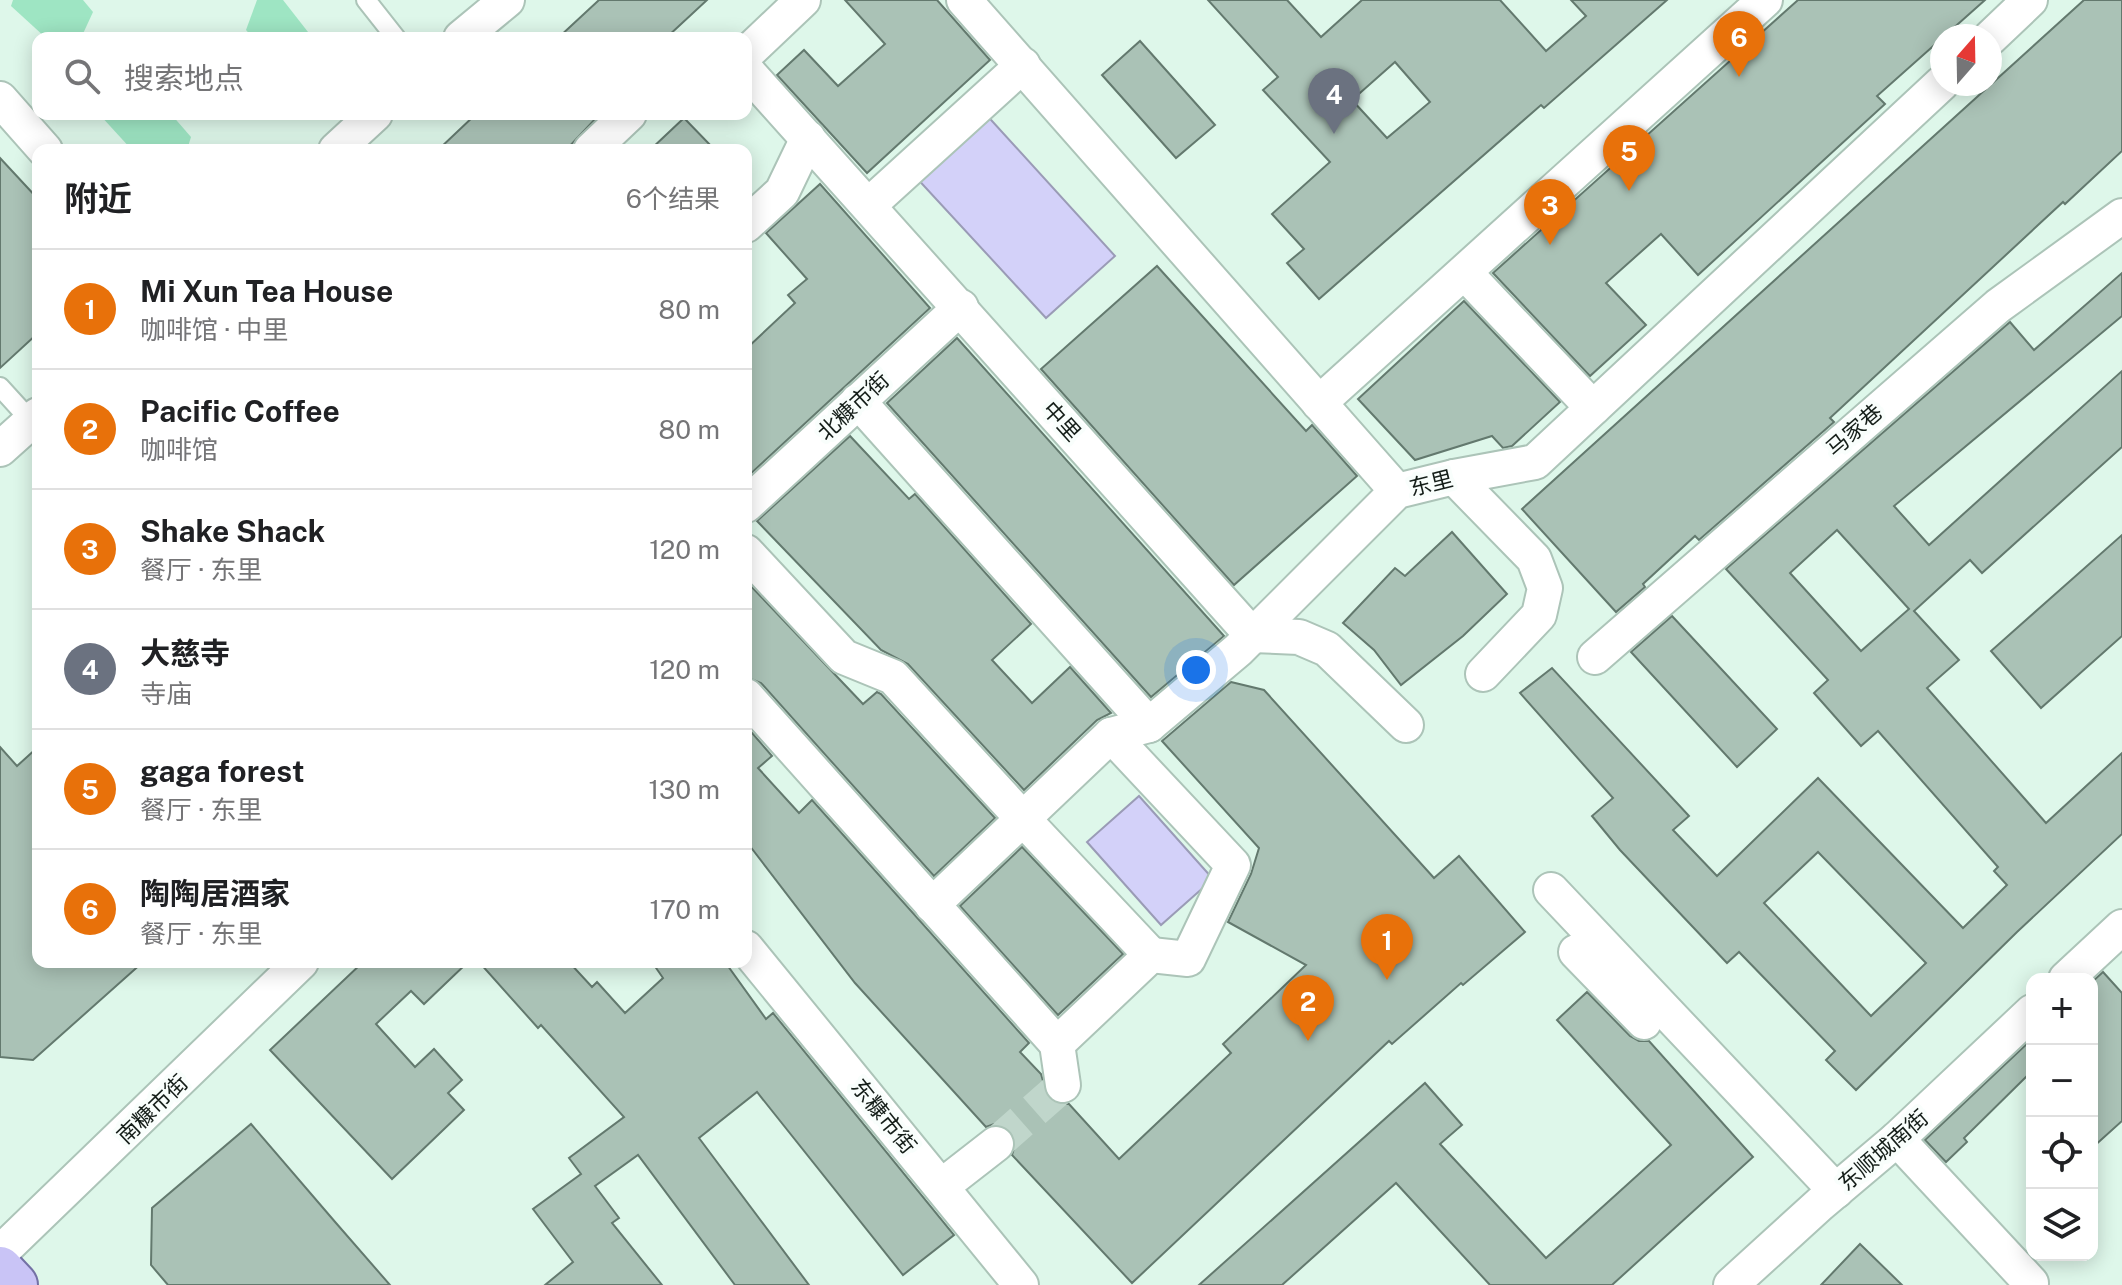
<!DOCTYPE html>
<html lang="zh">
<meta charset="utf-8">
<style>
:root{--surface:#fff;--page:#f2f2f2;--text:#202124;--muted:#757577;--line:#e0e0e0;--accent:#0f766e}
body{margin:0;font-family:"Public Sans","Noto Sans SC",sans-serif;background:var(--page);color:var(--text)}
.controls{position:absolute;right:24px;bottom:24px;display:grid;overflow:hidden;border-radius:16px;box-shadow:0 4px 20px #0003}
.controls button{width:72px;height:72px;display:grid;place-items:center;padding:0;border:0;border-bottom:2px solid var(--line);background:var(--surface);color:var(--text);font:40px sans-serif}
.compass{position:absolute;left:1930px;top:24px;width:72px;height:72px;border-radius:50%;background:var(--surface);box-shadow:0 4px 20px #0003;rotate:20deg}
.you{position:absolute;left:1196px;top:670px;width:28px;height:28px;margin:-20px;border:6px solid #fff;border-radius:50%;background:#1a73e8;box-shadow:0 0 0 12px #1a73e833}
.badge{display:grid;place-items:center;width:52px;height:52px;border-radius:50%;background:var(--accent);color:#fff;font-size:26px;font-weight:700}
.pin{position:absolute;translate:-50% -66px;filter:drop-shadow(0 2px 4px #0008)}
.pin::after{content:'';position:absolute;top:42px;width:28px;height:24px;background:inherit;clip-path:polygon(0 0,100% 0,50% 100%)}
.list{margin:0;padding:0;list-style:none}
h2{display:flex;justify-content:space-between;align-items:center;height:104px;margin:0;padding:0 32px;font-size:34px}
h2 small{font-size:26px;font-weight:400;color:var(--muted)}
.list li{display:grid;grid-template-columns:52px 1fr auto;gap:24px;align-items:center;box-sizing:border-box;height:120px;padding:0 32px;border-top:2px solid var(--line)}
.list b{display:block;font-size:30px;white-space:nowrap}
.list p{margin:0;font-size:26px;white-space:nowrap;color:var(--muted)}
.list em{font-size:26px;font-style:normal;color:var(--muted)}
.icon{flex:none;width:44px;height:44px;fill:none;stroke:currentColor;stroke-width:2;stroke-linecap:round;stroke-linejoin:round}
.map{position:relative;flex:none;width:2122px;height:1285px;overflow:hidden}
.search{position:absolute;background:var(--surface);box-shadow:0 4px 20px #0003;left:32px;top:32px;width:720px;height:88px;display:flex;align-items:center;gap:20px;box-sizing:border-box;padding:0 28px;border-radius:16px;color:var(--muted);font-size:30px}
.panel{position:absolute;background:var(--surface);box-shadow:0 4px 20px #0003;left:32px;top:144px;width:720px;height:824px;border-radius:16px}
.map>svg:first-child{display:block}
</style>
<div class="map">
<svg width="2122" height="1285" viewBox="0 0 2122 1285">
<rect width="100%" height="100%" fill="#def7ea"/>
<g fill="#9ee5c3">
<path d="M 13,0 L 83,0 L 93,12 L 81,38 L 46,38 L 11,6 Z"/>
<path d="M 257,0 L 283,0 L 308,32 L 305,38 L 253,38 L 246,30 Z"/>
<path d="M 99,114 L 171,114 L 191,137 L 187,150 L 132,150 Z"/>
</g>
<g fill="#d3d1f9" stroke="#9a9bb6" stroke-width="2">
<path d="M 982,110 L 1115,256 L 1046,318 L 913,174 Z"/>
<path d="M 1139,796 L 1213,879 L 1161,925 L 1087,842 Z"/>
</g>
<g fill="#aac2b6" stroke="#63796e" stroke-width="2" fill-rule="evenodd">
<path d="M 599,0 L 707,0 L 666,38 L 558,38 Z"/>
<path d="M 845,0 L 937,0 L 990,60 L 867,173 L 777,75 L 804,50 L 838,86 L 885,44 Z"/>
<path d="M 1208,0 L 1287,0 L 1321,37 L 1362,0 L 1500,0 L 1546,51 L 1586,16 L 1571,0 L 1667,0 L 1544,108 L 1541,105 L 1319,299 L 1287,263 L 1304,249 L 1272,214 L 1330,162 L 1263,90 L 1278,77 ZM 1395,62 L 1430,102 L 1387,138 L 1352,100 Z"/>
<path d="M 1798,0 L 1985,0 L 1877,96 L 1885,104 L 1698,275 L 1661,234 L 1606,283 L 1646,325 L 1590,376 L 1493,273 Z"/>
<path d="M 2084,0 L 2122,0 L 2122,151 L 2065,204 L 2063,202 L 1830,418 L 1834,422 L 1699,540 L 1695,536 L 1643,584 L 1645,587 L 1616,612 L 1522,509 Z"/>
<path d="M 1140,41 L 1215,125 L 1176,158 L 1102,75 Z"/>
<path d="M 476,114 L 600,114 L 566,150 L 438,150 Z"/>
<path d="M 684,118 L 715,150 L 650,150 Z"/>
<path d="M 0,158 L 38,199 L 38,333 L 0,368 Z"/>
<path d="M 820,184 L 930,308 L 746,478 L 746,349 L 795,303 L 788,295 L 807,279 L 766,233 Z"/>
<path d="M 1157,266 L 1306,431 L 1312,425 L 1357,476 L 1234,585 L 1041,369 Z"/>
<path d="M 2122,273 L 2122,316 L 1894,506 L 1929,545 L 2122,371 L 2122,447 L 1982,573 L 1970,560 L 1914,611 L 1959,660 L 1927,688 L 2046,823 L 2122,753 L 2122,834 L 2017,932 L 1856,1090 L 1826,1060 L 1835,1051 L 1739,952 L 1727,963 L 1620,850 L 1592,816 L 1613,798 L 1520,693 L 1552,668 L 1689,816 L 1673,830 L 1717,876 L 1818,778 L 1963,928 L 2007,885 L 1994,871 L 1998,867 L 1878,731 L 1861,746 L 1814,693 L 1828,680 L 1726,569 L 2010,322 L 2034,350 ZM 1837,530 L 1909,609 L 1861,651 L 1790,573 ZM 1818,852 L 1926,963 L 1871,1016 L 1764,903 Z"/>
<path d="M 1464,301 L 1560,402 L 1512,446 L 1503,448 L 1492,436 L 1415,460 L 1358,399 Z"/>
<path d="M 957,338 L 1224,636 L 1151,697 L 887,403 Z"/>
<path d="M 850,436 L 909,499 L 915,494 L 1031,624 L 992,660 L 1032,703 L 1070,667 L 1111,713 L 1097,720 L 1024,790 L 908,664 L 881,650 L 757,521 Z"/>
<path d="M 1452,532 L 1507,594 L 1463,636 L 1401,685 L 1374,650 L 1343,623 L 1395,568 L 1405,576 Z"/>
<path d="M 2122,535 L 2122,636 L 2041,708 L 1991,651 Z"/>
<path d="M 746,581 L 863,704 L 877,692 L 881,694 L 995,818 L 934,876 L 761,683 L 746,677 Z"/>
<path d="M 1672,616 L 1777,729 L 1737,767 L 1631,652 Z"/>
<path d="M 1231,682 L 1264,690 L 1434,878 L 1459,856 L 1525,932 L 1463,985 L 1461,983 L 1392,1044 L 1389,1041 L 1132,1283 L 1012,1155 L 1016,1142 L 1011,1131 L 1003,1125 L 994,1124 L 986,1127 L 855,983 L 746,841 L 746,726 L 772,756 L 758,768 L 799,813 L 812,800 L 1029,1043 L 1020,1052 L 1041,1074 L 1048,1098 L 1056,1104 L 1069,1104 L 1119,1159 L 1231,1053 L 1223,1044 L 1306,965 L 1228,922 L 1251,874 L 1259,848 L 1162,741 Z"/>
<path d="M 0,747 L 17,766 L 38,747 L 38,962 L 143,962 L 33,1060 L 0,1057 Z"/>
<path d="M 1022,847 L 1123,954 L 1058,1015 L 960,906 Z"/>
<path d="M 363,962 L 468,962 L 424,1004 L 411,991 L 376,1024 L 415,1067 L 434,1049 L 462,1080 L 448,1093 L 464,1110 L 392,1179 L 270,1050 Z"/>
<path d="M 479,962 L 569,962 L 592,987 L 597,982 L 625,1013 L 663,978 L 652,962 L 725,962 L 766,1019 L 773,1013 L 954,1235 L 903,1275 L 757,1092 L 699,1138 L 809,1285 L 735,1285 L 638,1155 L 595,1186 L 619,1218 L 612,1223 L 662,1285 L 545,1285 L 573,1262 L 533,1209 L 581,1174 L 569,1158 L 624,1117 L 541,1025 L 538,1028 Z"/>
<path d="M 2103,972 L 2122,993 L 2122,1121 L 2092,1148 L 2092,982 Z"/>
<path d="M 1587,992 L 1630,1036 L 1639,1041 L 1649,1041 L 1753,1157 L 1612,1285 L 1490,1285 L 1396,1183 L 1282,1285 L 1199,1285 L 1425,1083 L 1462,1125 L 1440,1144 L 1546,1258 L 1671,1145 L 1557,1020 Z"/>
<path d="M 2032,1039 L 2032,1071 L 1964,1138 L 1967,1142 L 1946,1162 L 1925,1140 Z"/>
<path d="M 251,1124 L 336,1223 L 390,1285 L 168,1285 L 151,1265 L 152,1208 Z"/>
<path d="M 1860,1244 L 1902,1285 L 1821,1285 Z"/>
</g>
<g fill="none" stroke-linecap="round" stroke-linejoin="round">
<path stroke="#c0d6cb" stroke-width="34" stroke-dasharray="34 17" stroke-linecap="butt" d="M 996,1144 L 1063,1085"/>
<g stroke="#acc4b8" stroke-width="22">
<g id="lane">
<path d="M 366,0 L 396,38"/>
<path d="M 0,387 L 31,421"/>
</g>
</g>
<g stroke="#acc4b8" stroke-width="38">
<g id="street">
<path d="M 964,0 L 1397,491"/>
<path d="M 461,38 L 507,0"/>
<path d="M 1990,38 L 2030,0"/>
<path d="M 746,54 L 803,0"/>
<path d="M 746,70 L 1252,635 L 1299,637 L 1327,649 L 1406,725"/>
<path d="M 0,99 L 45,150"/>
<path d="M 336,150 L 375,114"/>
<path d="M 591,150 L 629,114"/>
<path d="M 869,205 L 1023,65"/>
<path d="M 746,225 L 782,192 L 808,138"/>
<path d="M 1465,273 L 1593,408"/>
<path d="M 858,401 L 1149,725"/>
<path d="M 1319,403 L 1765,0"/>
<path d="M 0,449 L 38,415"/>
<path d="M 1454,477 L 1534,559 L 1545,588 L 1539,615 L 1483,674"/>
<path d="M 746,505 L 961,307"/>
<path d="M 746,552 L 844,657 L 893,677 L 1023,819 L 1151,955 L 1057,1044 L 746,696"/>
<path d="M 1595,657 L 1998,306 L 2122,216"/>
<path d="M 1111,735 L 1233,865 L 1188,959 L 1151,955"/>
<path d="M 1551,890 L 1836,1191"/>
<path d="M 932,905 L 1111,735 L 1149,725 L 1238,650 L 1397,491 L 1454,477 L 1535,462 L 1942,83"/>
<path d="M 746,948 L 1021,1285"/>
<path d="M 1576,952 L 1644,1022"/>
<path d="M 2066,979 L 2122,927"/>
<path d="M 1057,1044 L 1063,1085"/>
<path d="M 1897,1139 L 2031,1283"/>
<path d="M 942,1186 L 996,1144"/>
<path d="M 0,1253 L 301,962"/>
<path d="M 1731,1285 L 1820,1204 L 1897,1139 L 2032,1012"/>
</g>
</g>
<g stroke="#7371a5" stroke-width="48">
<path id="primary" d="M 0,1269 L 15,1285"/>
</g>
<use href="#lane" stroke="#fff" stroke-width="18"/>
<use href="#street" stroke="#fff" stroke-width="34"/>
<use href="#primary" stroke="#c9c4f6" stroke-width="44"/>
</g>
<g text-anchor="middle" stroke-width="8" stroke-linejoin="round" paint-order="stroke">
<g font-size="22" fill="#151e19" stroke="#f9fefc">
<text transform="translate(853 406) rotate(-43)" y="8">北糠市街</text>
<text transform="translate(1062 421) rotate(48)" y="8">中里</text>
<text transform="translate(1854 430) rotate(-41)" y="8">马家巷</text>
<text transform="translate(1431 483) rotate(-14)" y="8">东里</text>
<text transform="translate(152 1109) rotate(-44)" y="8">南糠市街</text>
<text transform="translate(884 1116) rotate(51)" y="8">东糠市街</text>
<text transform="translate(1883 1150) rotate(-41)" y="8">东顺城南街</text>
</g>
</g>
</svg>
<div class="controls">
<button>+</button>
<button>−</button>
<button><svg class="icon" aria-label="locate" viewBox="0 0 24 24"><circle cx="12" cy="12" r="6"/><path d="M12 2v4M12 18v4M2 12h4M18 12h4"/></svg></button>
<button><svg class="icon" aria-label="layers" viewBox="0 0 24 24"><path d="M12 4l9 5-9 5-9-5zM3 14l9 5 9-5"/></svg></button>
</div>
<svg class="compass" viewBox="-18 -18 36 36"><path d="M0-13l5 13h-10z" fill="#e53935"/><path d="M0 13l5-13h-10z" fill="#757577"/></svg>
<div class="you"></div>
<div class="pin badge" style="left:1387px;top:980px;background:#e8710a">1</div>
<div class="pin badge" style="left:1308px;top:1041px;background:#e8710a">2</div>
<div class="pin badge" style="left:1550px;top:245px;background:#e8710a">3</div>
<div class="pin badge" style="left:1334px;top:134px;background:#6b7280">4</div>
<div class="pin badge" style="left:1629px;top:191px;background:#e8710a">5</div>
<div class="pin badge" style="left:1739px;top:77px;background:#e8710a">6</div>
<div class="search"><svg class="icon" aria-label="search" viewBox="0 0 24 24"><circle cx="10" cy="10" r="6"/><path d="M15 15l6 6"/></svg>搜索地点</div>
<section class="panel">
<h2>附近<small>6个结果</small></h2>
<ul class="list">
<li><span class="badge" style="background:#e8710a">1</span><div><b>Mi Xun Tea House</b><p>咖啡馆 · 中里</p></div><em>80 m</em></li>
<li><span class="badge" style="background:#e8710a">2</span><div><b>Pacific Coffee</b><p>咖啡馆</p></div><em>80 m</em></li>
<li><span class="badge" style="background:#e8710a">3</span><div><b>Shake Shack</b><p>餐厅 · 东里</p></div><em>120 m</em></li>
<li><span class="badge" style="background:#6b7280">4</span><div><b>大慈寺</b><p>寺庙</p></div><em>120 m</em></li>
<li><span class="badge" style="background:#e8710a">5</span><div><b>gaga forest</b><p>餐厅 · 东里</p></div><em>130 m</em></li>
<li><span class="badge" style="background:#e8710a">6</span><div><b>陶陶居酒家</b><p>餐厅 · 东里</p></div><em>170 m</em></li>
</ul>
</section>
</div>
